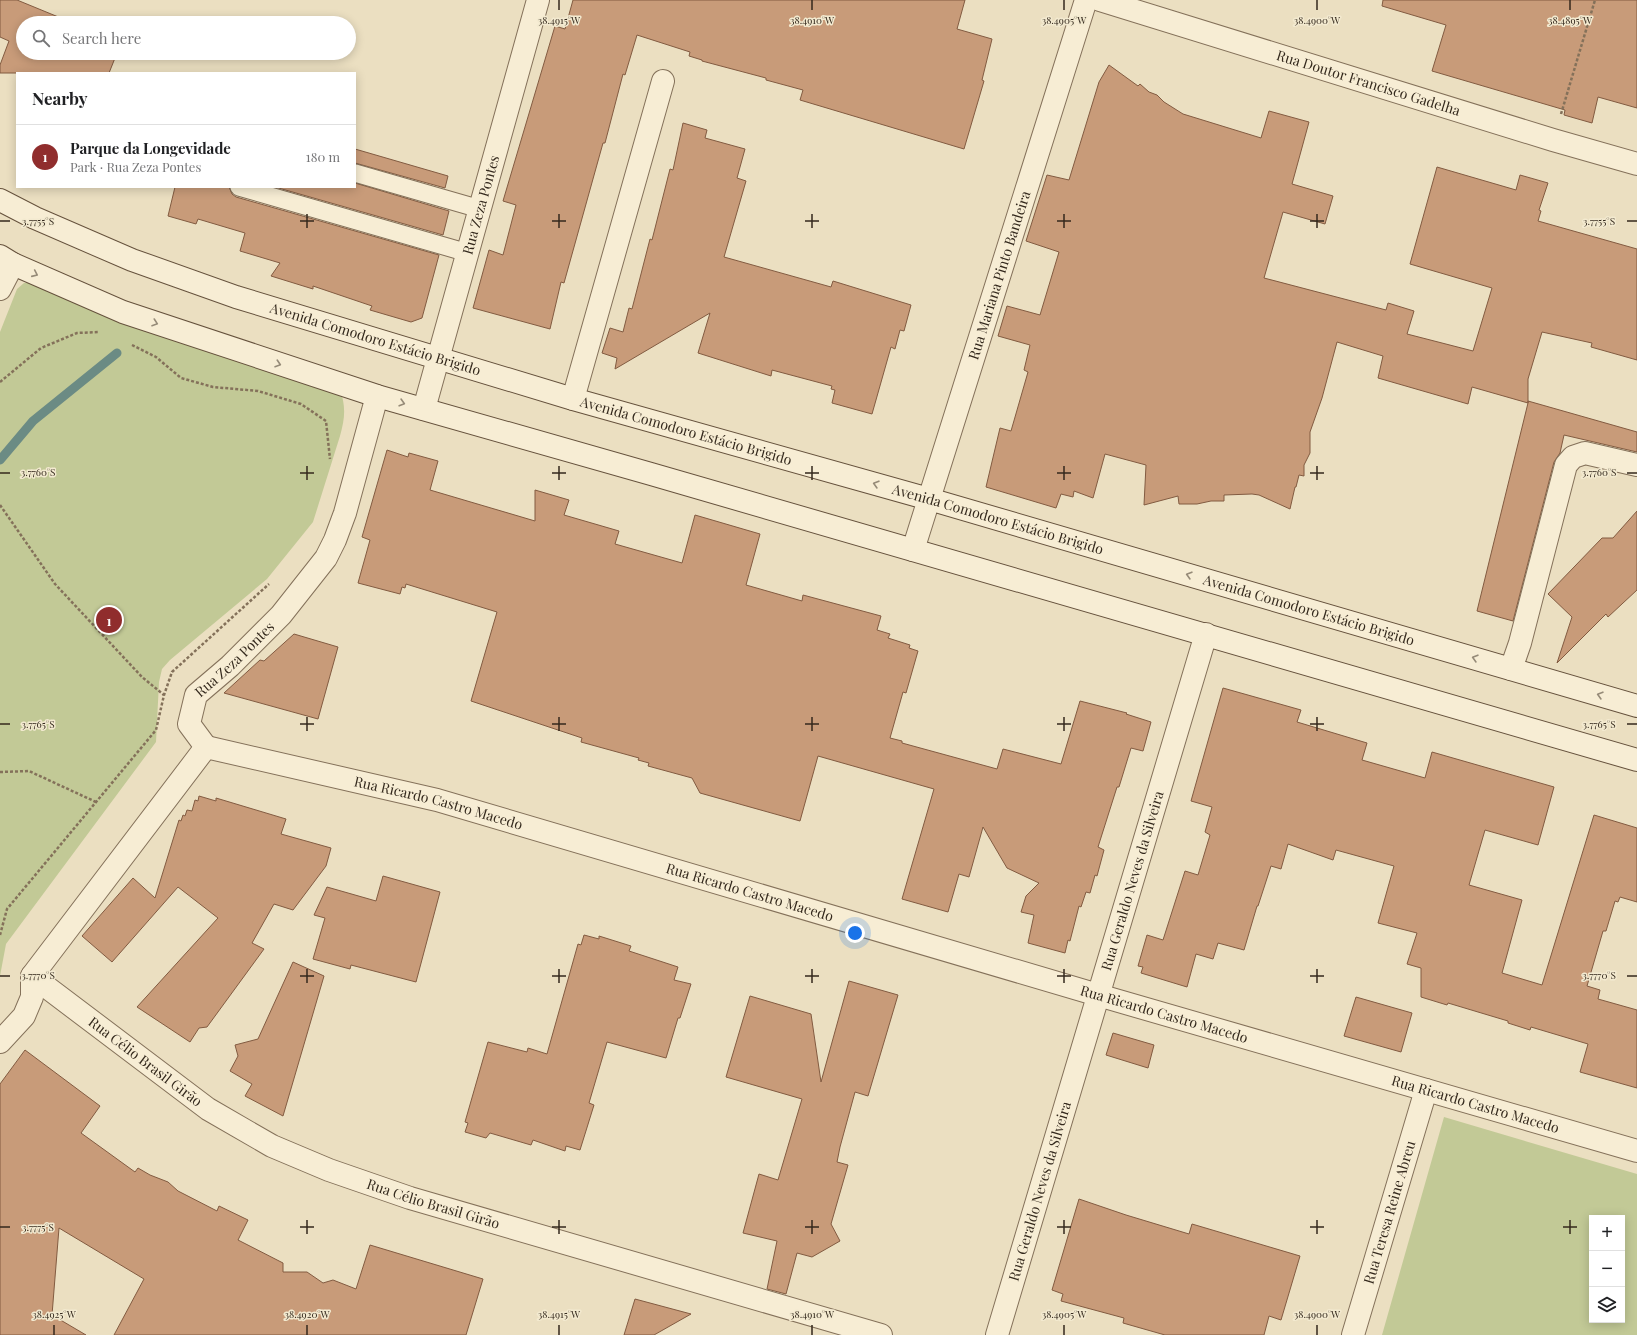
<!DOCTYPE html>
<meta charset="utf-8">
<style>
:root{--surface:#fff;--page:#f6f6f6;--text:#202124;--muted:#757577;--line:#e0e0e0;--accent:#902d2d}
body{margin:0;font-family:"Playfair Display",serif;background:var(--page);color:var(--text)}
.controls{position:absolute;right:12px;bottom:12px;display:grid;overflow:hidden;border-radius:0px;box-shadow:0 2px 10px #0003}
.controls button{width:36px;height:36px;display:grid;place-items:center;padding:0;border:0;border-bottom:1px solid var(--line);background:var(--surface);color:var(--text);font:20px sans-serif}
.you{position:absolute;left:855px;top:933px;width:14px;height:14px;margin:-10px;border:3px solid #fff;border-radius:50%;background:#1a73e8;box-shadow:0 0 0 6px #1a73e833}
.badge{display:grid;place-items:center;width:26px;height:26px;border-radius:50%;background:var(--accent);color:#fff;font-size:13px;font-weight:700}
.pin{position:absolute;translate:-50% -50%;border:2px solid #fff;box-shadow:0 1px 4px #0006}
.list{margin:0;padding:0;list-style:none}
h2{display:flex;justify-content:space-between;align-items:center;height:52px;margin:0;padding:0 16px;font-size:17px}
h2 small{font-size:13px;font-weight:400;color:var(--muted)}
.list li{display:grid;grid-template-columns:26px 1fr auto;gap:12px;align-items:center;box-sizing:border-box;height:64px;padding:0 16px;border-top:1px solid var(--line)}
.list b{display:block;font-size:15px;white-space:nowrap}
.list p{margin:0;font-size:13px;white-space:nowrap;color:var(--muted)}
.list em{font-size:13px;font-style:normal;color:var(--muted)}
.icon{flex:none;width:22px;height:22px;fill:none;stroke:currentColor;stroke-width:2;stroke-linecap:round;stroke-linejoin:round}
.map{position:relative;flex:none;width:1637px;height:1335px;overflow:hidden}
.search{position:absolute;background:var(--surface);box-shadow:0 2px 10px #0003;left:16px;top:16px;width:340px;height:44px;display:flex;align-items:center;gap:10px;box-sizing:border-box;padding:0 14px;border-radius:22px;color:var(--muted);font-size:15px}
.panel{position:absolute;background:var(--surface);box-shadow:0 2px 10px #0003;left:16px;top:72px;width:340px;height:116px;border-radius:0px}
.map>svg:first-child{display:block}
</style>
<div class="map">
<svg width="1637" height="1335" viewBox="0 0 1637 1335">
<rect width="100%" height="100%" fill="#ebdfc1"/>
<g fill="#c2c996" fill-rule="evenodd">
<path d="M 24,283 L 31,283 L 340,389 C 346,407 345,418 340,436 L 313,522 L 267,579 L 170,660 L 162,669 L 159,682 L 156,742 L 6,944 L 0,976 L 0,332 L 17,289 Z"/>
<path d="M 1444,1117 L 1637,1174 L 1637,1335 L 1382,1335 ZM 1592,1218 L 1622,1218 L 1622,1320 L 1592,1320 Z"/>
</g>
<g fill="none" stroke-linecap="round" stroke-linejoin="round">
<path stroke="#6b8b84" stroke-width="9" d="M 0,460 L 33,421 L 117,353"/>
</g>
<g fill="#c89b79" stroke="#825b41">
<path d="M 0,0 L 17,0 L 73,23 L 23,23 L 23,53 L 117,53 L 109,73 L 0,73 L 0,65 L 9,41 L 0,37 Z"/>
<path d="M 573,0 L 965,0 L 957,29 L 992,39 L 982,80 L 984,81 L 964,149 L 800,100 L 803,90 L 766,80 L 766,78 L 702,61 L 702,60 L 689,56 L 690,52 L 637,35 L 625,75 L 623,74 L 605,143 L 603,143 L 564,283 L 561,282 L 550,329 L 473,308 L 489,250 L 503,255 L 516,205 L 503,201 L 555,26 L 565,29 Z"/>
<path d="M 1383,0 L 1637,0 L 1637,108 L 1598,97 L 1592,123 L 1564,115 L 1565,110 L 1432,71 L 1446,25 L 1382,6 Z"/>
<path d="M 1109,65 L 1138,86 L 1140,84 L 1149,92 L 1157,95 L 1164,102 L 1183,114 L 1261,138 L 1269,111 L 1309,122 L 1292,184 L 1333,196 L 1325,224 L 1283,212 L 1264,278 L 1386,310 L 1388,303 L 1414,311 L 1407,334 L 1473,351 L 1492,288 L 1410,264 L 1437,167 L 1516,190 L 1520,175 L 1548,183 L 1539,210 L 1541,211 L 1538,221 L 1637,249 L 1637,360 L 1591,347 L 1592,343 L 1542,332 L 1528,379 L 1528,403 L 1528,401 L 1637,432 L 1637,452 L 1564,435 L 1560,453 L 1554,462 L 1513,621 L 1477,611 L 1528,403 L 1472,387 L 1468,404 L 1378,378 L 1383,356 L 1337,342 L 1322,398 L 1310,432 L 1310,453 L 1304,465 L 1304,476 L 1299,475 L 1296,487 L 1295,487 L 1290,509 L 1259,495 L 1252,494 L 1224,495 L 1224,501 L 1211,501 L 1197,504 L 1179,504 L 1178,496 L 1144,505 L 1146,465 L 1105,454 L 1093,498 L 1074,491 L 1073,497 L 1061,494 L 1056,508 L 986,487 L 1000,428 L 1011,431 L 1028,372 L 1024,370 L 1030,345 L 998,336 L 1007,306 L 1040,315 L 1059,252 L 1026,241 L 1047,175 L 1069,180 L 1099,82 Z"/>
<path d="M 683,123 L 707,130 L 705,138 L 745,149 L 737,178 L 746,181 L 724,257 L 831,287 L 833,281 L 911,305 L 904,331 L 900,330 L 895,349 L 891,347 L 872,414 L 832,403 L 835,390 L 831,389 L 832,386 L 772,370 L 771,376 L 698,353 L 710,313 L 615,369 L 617,358 L 602,353 L 610,328 L 623,332 L 629,308 L 632,309 L 650,239 L 652,240 L 670,169 L 673,170 Z"/>
<path d="M 355,149 L 448,176 L 445,188 L 355,163 Z"/>
<path d="M 355,183 L 449,211 L 443,235 L 275,187 L 355,187 Z"/>
<path d="M 175,187 L 229,187 L 232,194 L 236,197 L 439,255 L 422,318 L 411,322 L 370,310 L 372,306 L 313,286 L 313,289 L 271,276 L 280,263 L 240,251 L 245,233 L 198,219 L 196,224 L 168,216 Z"/>
<path d="M 387,450 L 408,457 L 409,453 L 438,461 L 430,490 L 535,521 L 535,490 L 569,500 L 564,515 L 619,531 L 615,544 L 682,563 L 695,515 L 760,534 L 746,585 L 802,601 L 803,595 L 881,616 L 877,630 L 890,634 L 888,638 L 910,645 L 909,648 L 918,651 L 906,693 L 903,692 L 890,738 L 902,741 L 902,743 L 997,769 L 1003,749 L 1061,764 L 1080,701 L 1127,713 L 1126,714 L 1151,722 L 1143,751 L 1131,748 L 1119,787 L 1117,787 L 1098,847 L 1104,850 L 1097,876 L 1095,875 L 1090,893 L 1086,892 L 1081,907 L 1079,906 L 1070,941 L 1068,940 L 1065,953 L 1028,943 L 1034,915 L 1021,912 L 1026,896 L 1039,883 L 1007,868 L 983,827 L 969,877 L 959,874 L 948,912 L 902,899 L 934,789 L 818,756 L 800,821 L 700,793 L 692,778 L 648,766 L 649,763 L 638,760 L 639,758 L 581,742 L 582,738 L 471,701 L 497,612 L 406,584 L 405,588 L 402,587 L 400,594 L 358,583 L 370,540 L 362,537 Z"/>
<path d="M 1637,511 L 1637,590 L 1608,617 L 1606,614 L 1557,663 L 1572,617 L 1548,594 L 1602,538 L 1613,538 Z"/>
<path d="M 294,634 L 338,647 L 318,719 L 224,693 L 260,660 L 264,661 Z"/>
<path d="M 1223,688 L 1301,710 L 1297,722 L 1367,743 L 1362,760 L 1425,778 L 1432,752 L 1554,787 L 1538,845 L 1485,830 L 1469,885 L 1522,900 L 1502,973 L 1542,985 L 1594,815 L 1637,828 L 1637,902 L 1620,897 L 1618,902 L 1615,901 L 1606,931 L 1603,931 L 1587,986 L 1600,990 L 1598,999 L 1637,1010 L 1637,1088 L 1580,1072 L 1588,1044 L 1531,1027 L 1530,1030 L 1508,1023 L 1508,1021 L 1448,1003 L 1447,1005 L 1421,997 L 1421,968 L 1407,964 L 1417,933 L 1378,923 L 1394,866 L 1336,850 L 1333,860 L 1288,844 L 1281,869 L 1271,866 L 1258,906 L 1257,906 L 1244,950 L 1218,943 L 1213,959 L 1196,954 L 1187,987 L 1141,973 L 1143,967 L 1138,966 L 1147,935 L 1163,940 L 1185,871 L 1198,875 L 1210,835 L 1205,832 L 1212,807 L 1191,801 Z"/>
<path d="M 199,796 L 216,801 L 216,798 L 286,819 L 281,834 L 331,848 L 326,866 L 293,910 L 274,904 L 252,943 L 264,949 L 207,1027 L 199,1028 L 190,1042 L 137,1007 L 218,918 L 178,887 L 112,962 L 82,936 L 133,878 L 155,898 L 179,820 L 181,821 L 183,815 L 185,816 L 187,810 L 192,811 L 195,800 L 198,801 Z"/>
<path d="M 383,876 L 440,892 L 416,982 L 351,965 L 350,969 L 313,959 L 325,918 L 314,915 L 327,887 L 376,901 Z"/>
<path d="M 584,935 L 599,939 L 599,936 L 631,946 L 629,951 L 678,967 L 674,980 L 691,984 L 680,1018 L 678,1018 L 666,1058 L 607,1042 L 589,1103 L 594,1105 L 580,1150 L 566,1146 L 565,1151 L 533,1140 L 531,1145 L 490,1133 L 486,1138 L 465,1132 L 468,1123 L 465,1122 L 488,1042 L 527,1052 L 528,1048 L 547,1054 L 578,944 L 581,945 Z"/>
<path d="M 293,962 L 324,976 L 283,1116 L 245,1096 L 252,1084 L 230,1071 L 238,1056 L 235,1045 L 258,1039 Z"/>
<path d="M 849,981 L 898,995 L 868,1096 L 855,1092 L 840,1147 L 837,1162 L 848,1165 L 831,1224 L 840,1241 L 812,1257 L 797,1253 L 786,1294 L 767,1289 L 777,1241 L 743,1233 L 759,1174 L 778,1180 L 802,1099 L 726,1077 L 750,996 L 811,1014 L 821,1082 Z"/>
<path d="M 1356,997 L 1412,1013 L 1401,1052 L 1344,1036 Z"/>
<path d="M 1113,1033 L 1154,1045 L 1148,1068 L 1106,1055 Z"/>
<path d="M 25,1050 L 100,1106 L 81,1133 L 135,1172 L 138,1168 L 150,1175 L 168,1182 L 178,1191 L 217,1211 L 219,1206 L 248,1220 L 238,1240 L 283,1263 L 283,1272 L 307,1272 L 323,1283 L 333,1280 L 356,1289 L 370,1245 L 483,1279 L 466,1335 L 114,1335 L 144,1279 L 59,1228 L 52,1315 L 86,1335 L 0,1335 L 0,1084 Z"/>
<path d="M 1079,1199 L 1126,1215 L 1189,1234 L 1192,1224 L 1300,1256 L 1281,1320 L 1269,1316 L 1264,1335 L 1165,1335 L 1123,1323 L 1124,1318 L 1061,1301 L 1063,1294 L 1052,1290 Z"/>
<path d="M 635,1299 L 691,1314 L 654,1335 L 624,1335 Z"/>
</g>
<g fill="none" stroke-linecap="round" stroke-linejoin="round">
<g stroke="#84715a" stroke-width="19">
<g id="lane">
<path d="M 355,173 L 480,209"/>
<path d="M 239,187 L 468,253"/>
</g>
</g>
<g stroke="#84715a" stroke-width="24">
<g id="street">
<path id="s1" d="M 1100,0 L 1553,140 L 1637,164"/>
<path d="M 0,289 L 13,264"/>
<path d="M 573,399 L 663,81"/>
<path id="s2" d="M 424,409 L 538,0"/>
<path id="s3" d="M 913,550 L 1086,0"/>
<path d="M 1511,669 L 1520,643 L 1566,465 L 1573,457 L 1585,453 L 1637,465"/>
<path id="s4" d="M 206,747 L 437,800 L 1098,995 L 1637,1151"/>
<path id="s5" d="M 206,747 L 189,724 L 196,695 L 230,666 L 281,615 L 326,558 L 335,540 L 345,513 L 377,396"/>
<path id="s6" d="M 32,976 L 208,1109 L 272,1146 L 329,1170 L 410,1198 L 881,1335"/>
<path d="M 0,1042 L 24,1016 L 32,997 L 32,976 L 206,747"/>
<path id="s7" d="M 997,1335 L 1206,634"/>
<path id="s8" d="M 1353,1335 L 1426,1090"/>
</g>
</g>
<g stroke="#66523d" stroke-width="24">
<g id="secondary">
<path id="s9" d="M 0,200 L 35,218 L 132,260 L 236,297 L 573,399 L 929,499 L 1637,706"/>
<path d="M 0,256 L 13,264 L 123,312 L 377,396 L 651,474 L 1637,760"/>
</g>
</g>
<g stroke="#84715a" stroke-width="2.5" stroke-dasharray="3 2" stroke-linecap="butt">
<path d="M 1561,114 L 1595,0"/>
<path d="M 132,345 L 156,357 L 181,378 L 213,387 L 258,391 L 301,404 L 326,421 L 330,459"/>
<path d="M 0,382 L 41,348 L 77,333 L 98,332"/>
<path d="M 0,505 L 55,584 L 142,677 L 164,695"/>
<path d="M 0,772 L 29,771 L 96,802"/>
<path d="M 0,935 L 7,909 L 156,730 L 164,695 L 172,672 L 269,584"/>
</g>
<use href="#lane" stroke="#f7edd4" stroke-width="17"/>
<use href="#street" stroke="#f7edd4" stroke-width="22"/>
<use href="#secondary" stroke="#f7edd4" stroke-width="22"/>
</g>
<defs><path id="oneway-chevron" d="M-2-3.5L2.5 0L-2 3.5" fill="none" stroke-width="1.6" stroke-linecap="round" stroke-linejoin="round"/></defs>
<g stroke="#968b78">
<use href="#oneway-chevron" transform="translate(35 274) rotate(24)"/>
<use href="#oneway-chevron" transform="translate(155 323) rotate(19)"/>
<use href="#oneway-chevron" transform="translate(278 364) rotate(18)"/>
<use href="#oneway-chevron" transform="translate(402 403) rotate(16)"/>
<use href="#oneway-chevron" transform="translate(876 484) rotate(-164)"/>
<use href="#oneway-chevron" transform="translate(1189 575) rotate(-164)"/>
<use href="#oneway-chevron" transform="translate(1475 658) rotate(-164)"/>
<use href="#oneway-chevron" transform="translate(1600 695) rotate(-164)"/>
</g>
<path fill="none" stroke="#34291d" stroke-width="1.5" d="M 559,0 L 559,10M 812,0 L 812,10M 1064,0 L 1064,10M 1317,0 L 1317,10M 1570,0 L 1570,10M 307,214 L 307,228M 559,214 L 559,228M 812,214 L 812,228M 1064,214 L 1064,228M 1317,214 L 1317,228M 0,221 L 10,221M 300,221 L 314,221M 552,221 L 566,221M 805,221 L 819,221M 1057,221 L 1071,221M 1310,221 L 1324,221M 1627,221 L 1637,221M 307,466 L 307,480M 559,466 L 559,480M 812,466 L 812,480M 1064,466 L 1064,480M 1317,466 L 1317,480M 0,473 L 10,473M 300,473 L 314,473M 552,473 L 566,473M 805,473 L 819,473M 1057,473 L 1071,473M 1310,473 L 1324,473M 1627,473 L 1637,473M 307,717 L 307,731M 559,717 L 559,731M 812,717 L 812,731M 1064,717 L 1064,731M 1317,717 L 1317,731M 0,724 L 10,724M 300,724 L 314,724M 552,724 L 566,724M 805,724 L 819,724M 1057,724 L 1071,724M 1310,724 L 1324,724M 1627,724 L 1637,724M 307,969 L 307,983M 559,969 L 559,983M 812,969 L 812,983M 1064,969 L 1064,983M 1317,969 L 1317,983M 0,976 L 10,976M 300,976 L 314,976M 552,976 L 566,976M 805,976 L 819,976M 1057,976 L 1071,976M 1310,976 L 1324,976M 1627,976 L 1637,976M 307,1220 L 307,1234M 559,1220 L 559,1234M 812,1220 L 812,1234M 1064,1220 L 1064,1234M 1317,1220 L 1317,1234M 1570,1220 L 1570,1234M 0,1227 L 10,1227M 300,1227 L 314,1227M 552,1227 L 566,1227M 805,1227 L 819,1227M 1057,1227 L 1071,1227M 1310,1227 L 1324,1227M 1563,1227 L 1577,1227M 54,1325 L 54,1335M 307,1325 L 307,1335M 559,1325 L 559,1335M 812,1325 L 812,1335M 1064,1325 L 1064,1335M 1317,1325 L 1317,1335"/>
<g text-anchor="middle" stroke-width="3" stroke-linejoin="round" paint-order="stroke">
<g font-size="14" fill="#34291d" stroke="#f3ead0">
<text dy="5" stroke="none"><textPath href="#s1" startOffset="281">Rua Doutor Francisco Gadelha</textPath></text>
<text dy="5" stroke="none"><textPath href="#s2" startOffset="212">Rua Zeza Pontes</textPath></text>
<text dy="5" stroke="none"><textPath href="#s3" startOffset="288">Rua Mariana Pinto Bandeira</textPath></text>
<text dy="5" stroke="none"><textPath href="#s9" startOffset="401">Avenida Comodoro Estácio Brigido</textPath></text>
<text dy="5" stroke="none"><textPath href="#s9" startOffset="725">Avenida Comodoro Estácio Brigido</textPath></text>
<text dy="5" stroke="none"><textPath href="#s9" startOffset="1049">Avenida Comodoro Estácio Brigido</textPath></text>
<text dy="5" stroke="none"><textPath href="#s9" startOffset="1373">Avenida Comodoro Estácio Brigido</textPath></text>
<text dy="5" stroke="none"><textPath href="#s5" startOffset="111">Rua Zeza Pontes</textPath></text>
<text dy="5" stroke="none"><textPath href="#s4" startOffset="239">Rua Ricardo Castro Macedo</textPath></text>
<text dy="5" stroke="none"><textPath href="#s7" startOffset="474">Rua Geraldo Neves da Silveira</textPath></text>
<text dy="5" stroke="none"><textPath href="#s4" startOffset="563">Rua Ricardo Castro Macedo</textPath></text>
<text dy="5" stroke="none"><textPath href="#s4" startOffset="995">Rua Ricardo Castro Macedo</textPath></text>
<text dy="5" stroke="none"><textPath href="#s6" startOffset="142">Rua Célio Brasil Girão</textPath></text>
<text dy="5" stroke="none"><textPath href="#s4" startOffset="1319">Rua Ricardo Castro Macedo</textPath></text>
<text dy="5" stroke="none"><textPath href="#s7" startOffset="150">Rua Geraldo Neves da Silveira</textPath></text>
<text dy="5" stroke="none"><textPath href="#s6" startOffset="466">Rua Célio Brasil Girão</textPath></text>
<text dy="5" stroke="none"><textPath href="#s8" startOffset="128">Rua Teresa Reine Abreu</textPath></text>
</g>
</g>
<g font-size="10" text-anchor="middle" fill="#34291d" stroke="#f3ead0" stroke-width="3" stroke-linejoin="round" paint-order="stroke">
<text x="559" y="24">38.4915°W</text>
<text x="812" y="24">38.4910°W</text>
<text x="1064" y="24">38.4905°W</text>
<text x="1317" y="24">38.4900°W</text>
<text x="1570" y="24">38.4895°W</text>
<text x="38" y="225">3.7755°S</text>
<text x="1599" y="225">3.7755°S</text>
<text x="38" y="476">3.7760°S</text>
<text x="1599" y="476">3.7760°S</text>
<text x="38" y="728">3.7765°S</text>
<text x="1599" y="728">3.7765°S</text>
<text x="38" y="979">3.7770°S</text>
<text x="1599" y="979">3.7770°S</text>
<text x="38" y="1231">3.7775°S</text>
<text x="54" y="1318">38.4925°W</text>
<text x="307" y="1318">38.4920°W</text>
<text x="559" y="1318">38.4915°W</text>
<text x="812" y="1318">38.4910°W</text>
<text x="1064" y="1318">38.4905°W</text>
<text x="1317" y="1318">38.4900°W</text>
</g>
</svg>
<div class="controls">
<button>+</button>
<button>−</button>
<button><svg class="icon" aria-label="layers" viewBox="0 0 24 24"><path d="M12 4l9 5-9 5-9-5zM3 14l9 5 9-5"/></svg></button>
</div>
<div class="you"></div>
<div class="pin badge" style="left:109px;top:620px">1</div>
<div class="search"><svg class="icon" aria-label="search" viewBox="0 0 24 24"><circle cx="10" cy="10" r="6"/><path d="M15 15l6 6"/></svg>Search here</div>
<section class="panel">
<h2>Nearby<small></small></h2>
<ul class="list">
<li><span class="badge">1</span><div><b>Parque da Longevidade</b><p>Park · Rua Zeza Pontes</p></div><em>180 m</em></li>
</ul>
</section>
</div>
